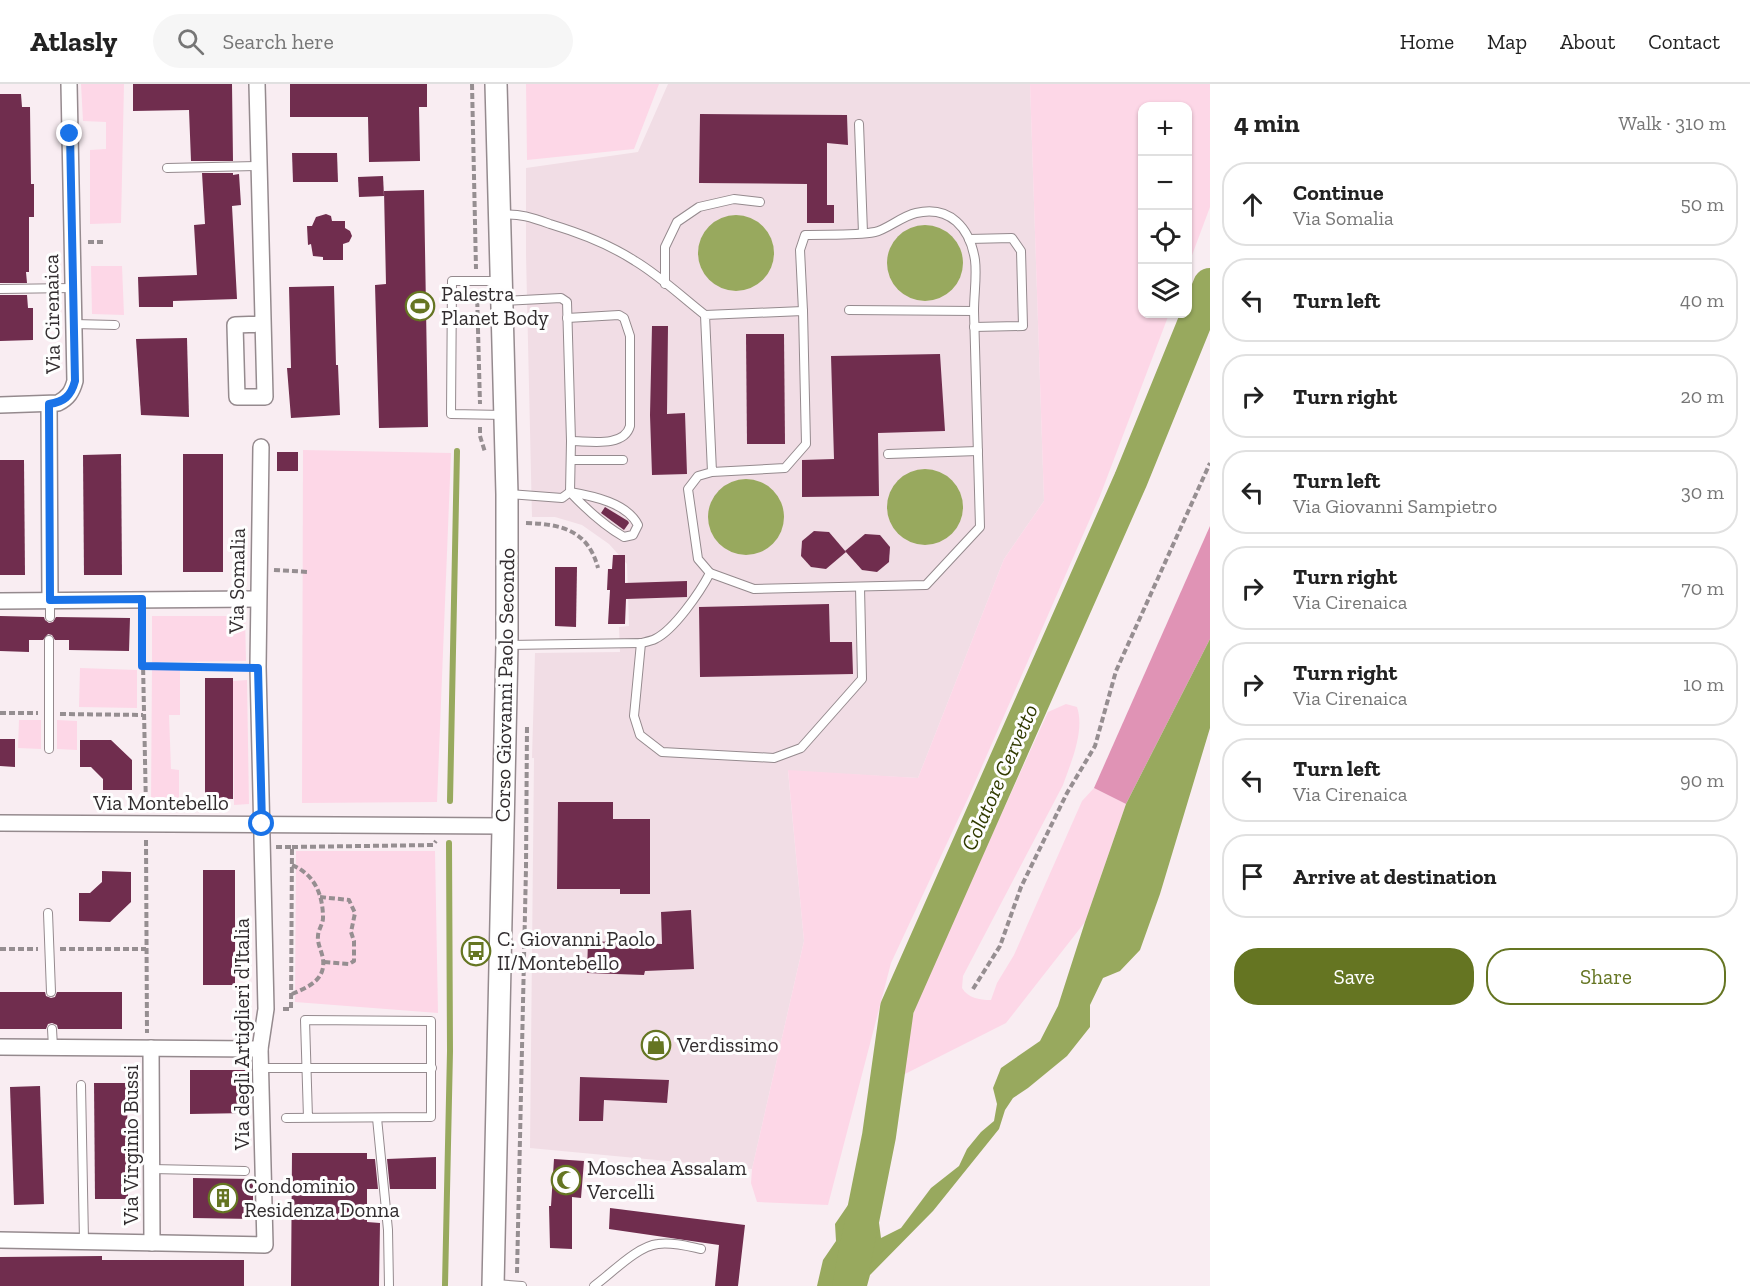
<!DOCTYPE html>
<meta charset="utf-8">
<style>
:root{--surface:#fff;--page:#f6f6f6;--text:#222;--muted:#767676;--line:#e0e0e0;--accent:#657522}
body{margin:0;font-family:"Zilla Slab",serif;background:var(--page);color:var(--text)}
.controls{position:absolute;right:18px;top:18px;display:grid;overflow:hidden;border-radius:12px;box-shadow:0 2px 4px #0004}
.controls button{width:54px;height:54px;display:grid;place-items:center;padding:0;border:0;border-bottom:2px solid var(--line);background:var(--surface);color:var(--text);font:30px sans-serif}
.stop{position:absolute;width:18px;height:18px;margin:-14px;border:4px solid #1a73e8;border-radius:50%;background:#fff}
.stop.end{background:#1a73e8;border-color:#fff;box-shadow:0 2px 6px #0008}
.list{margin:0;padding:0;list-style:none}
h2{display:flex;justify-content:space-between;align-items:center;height:78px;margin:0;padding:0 24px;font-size:26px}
h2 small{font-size:20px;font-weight:400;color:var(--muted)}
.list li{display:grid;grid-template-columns:39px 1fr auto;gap:18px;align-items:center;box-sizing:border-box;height:84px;margin:0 12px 12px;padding:0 12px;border:2px solid var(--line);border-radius:24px}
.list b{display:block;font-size:22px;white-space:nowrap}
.list p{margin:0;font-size:20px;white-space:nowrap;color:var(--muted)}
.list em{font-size:20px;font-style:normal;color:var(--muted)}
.actions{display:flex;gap:12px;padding:18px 24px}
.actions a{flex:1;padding:14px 0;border:2px solid var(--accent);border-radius:24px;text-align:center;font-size:21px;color:var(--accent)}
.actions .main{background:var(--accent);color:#fff}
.icon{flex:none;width:33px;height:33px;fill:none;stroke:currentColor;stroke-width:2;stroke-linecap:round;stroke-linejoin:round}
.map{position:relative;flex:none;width:1210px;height:1202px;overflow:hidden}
header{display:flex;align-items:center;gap:36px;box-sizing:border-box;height:84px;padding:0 30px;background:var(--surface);border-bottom:2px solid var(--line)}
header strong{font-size:28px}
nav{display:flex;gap:33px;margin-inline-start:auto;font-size:21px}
.search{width:420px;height:54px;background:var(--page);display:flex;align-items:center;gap:15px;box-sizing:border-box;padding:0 21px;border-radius:33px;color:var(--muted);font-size:22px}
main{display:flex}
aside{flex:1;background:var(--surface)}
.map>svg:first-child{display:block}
</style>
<header>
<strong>Atlasly</strong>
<div class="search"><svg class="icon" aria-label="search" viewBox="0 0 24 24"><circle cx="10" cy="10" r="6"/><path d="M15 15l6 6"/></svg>Search here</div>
<nav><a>Home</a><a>Map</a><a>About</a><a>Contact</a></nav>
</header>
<main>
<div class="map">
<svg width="1210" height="1202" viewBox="0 0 1210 1202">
<rect width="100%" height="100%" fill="#f9edf2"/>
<path fill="#f1dde5" d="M 668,0 L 1030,0 L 1044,417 L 1004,475 L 918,694 L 788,687 L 804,857 L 752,1085 L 530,1064 L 534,674 L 532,674 L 535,569 L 620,568 L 619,543 L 629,542 L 627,480 L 609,460 L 582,441 L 555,433 L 532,433 L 526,171 L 526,84 L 638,68 Z"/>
<g fill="#fdd7e7">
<path d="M 81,0 L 124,0 L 121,139 L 90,140 L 90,66 L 106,65 L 106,38 L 83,37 Z"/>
<path d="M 526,0 L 659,0 L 634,65 L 527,76 Z"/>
<path d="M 1030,0 L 1210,0 L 1210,123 L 1188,182 L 1188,22 L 1142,22 L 1142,230 L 1169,230 L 1100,412 L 969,712 L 891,879 L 828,1121 L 757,1118 L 751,1099 L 752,1085 L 804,857 L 788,686 L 918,694 L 1004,475 L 1044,417 Z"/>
<path d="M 91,182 L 122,182 L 124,231 L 92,230 Z"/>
<path d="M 303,366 L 451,369 L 437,718 L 302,719 Z"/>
<path d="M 152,532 L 245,532 L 246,577 L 152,578 Z"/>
<path d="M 80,584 L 137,586 L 137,624 L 79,623 Z"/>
<path d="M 152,585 L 180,585 L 180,631 L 169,631 L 171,685 L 179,686 L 179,719 L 151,720 Z"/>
<path d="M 247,596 L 249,720 L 234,721 L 233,597 Z"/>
<path d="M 1066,620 L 1077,623 C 1085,647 1071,678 1063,701 L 963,892 L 962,904 C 968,914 979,916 991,916 L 997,899 L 1014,871 L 1082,717 L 1094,704 L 1126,720 L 1085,838 L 1006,939 L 901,992 L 916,917 L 1048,628 Z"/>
<path d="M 19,636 L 41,636 L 41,665 L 18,664 Z"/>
<path d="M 57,636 L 77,637 L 77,666 L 57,665 Z"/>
<path d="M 296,767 L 435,767 L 438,929 L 295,918 Z"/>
</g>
<path fill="#e093b5" d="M 1210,442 L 1210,555 L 1126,720 L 1094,704 Z"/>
<g fill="#98a95e">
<circle cx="736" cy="169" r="38"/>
<circle cx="925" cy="179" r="38"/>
<circle cx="925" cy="423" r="38"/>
<circle cx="746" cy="433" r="38"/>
<path d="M 1210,555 L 1210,644 L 1160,810 L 1140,866 L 1120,887 L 1103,894 L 1090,921 L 1090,943 L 1067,972 L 1028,1004 L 1013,1014 L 1005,1026 L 999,1045 L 933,1127 L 870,1191 L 867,1202 L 817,1202 L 823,1176 L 836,1157 L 835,1140 L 872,1086 L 881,1154 L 901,1144 L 931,1104 L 959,1082 L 967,1065 L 981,1048 L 994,1037 L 997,1020 L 993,1004 L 1001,984 L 1040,957 L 1058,922 L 1085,838 L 1126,720 Z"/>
</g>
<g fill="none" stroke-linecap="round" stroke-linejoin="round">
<g stroke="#98a95e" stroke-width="6">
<path d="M 450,717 L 457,367"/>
<path d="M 445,1201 L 450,967 L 449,759"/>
</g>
<path stroke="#98a95e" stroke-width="34" d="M 849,1202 L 879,1052 L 897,924 L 1131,395 L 1210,201"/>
</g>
<g fill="#702d4e">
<path d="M 133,0 L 232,0 L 233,77 L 191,77 L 189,26 L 133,27 Z"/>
<path d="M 290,0 L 427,0 L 427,23 L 419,23 L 420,77 L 369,78 L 368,33 L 290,33 Z"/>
<path d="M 0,10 L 21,10 L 22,23 L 30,23 L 31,100 L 34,100 L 34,133 L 29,133 L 29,188 L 26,188 L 27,199 L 0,199 Z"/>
<path d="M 700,30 L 847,31 L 848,61 L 827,59 L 827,121 L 834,121 L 834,139 L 807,139 L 807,100 L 699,99 Z"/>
<path d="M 292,69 L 337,69 L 338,98 L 293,98 Z"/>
<path d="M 202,89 L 233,89 L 233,91 L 239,90 L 241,121 L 232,122 L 237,215 L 173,217 L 173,223 L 139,223 L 138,193 L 197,191 L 194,141 L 205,140 Z"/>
<path d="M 383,92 L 384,112 L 359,113 L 358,93 Z"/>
<path d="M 424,106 L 428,343 L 379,344 L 375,201 L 386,200 L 384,107 Z"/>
<path d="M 326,130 L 331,132 L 332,137 L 345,137 L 345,144 L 350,147 L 352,152 L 349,158 L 343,160 L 343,176 L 323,176 L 323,173 L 313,172 L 311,160 L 308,161 L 307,142 L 312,142 L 316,133 Z"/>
<path d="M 334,202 L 336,281 L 338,281 L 340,331 L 291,334 L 287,284 L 291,284 L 289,203 Z"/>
<path d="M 0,211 L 27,211 L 28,224 L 33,224 L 33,256 L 0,257 Z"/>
<path d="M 652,242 L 668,242 L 667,330 L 685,329 L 687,390 L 652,391 L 650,331 Z"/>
<path d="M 746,250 L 784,250 L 785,360 L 747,360 Z"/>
<path d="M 187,254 L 189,333 L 141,331 L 136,255 Z"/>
<path d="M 940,270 L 945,347 L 878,349 L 879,412 L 802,413 L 802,376 L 834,375 L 831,272 Z"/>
<rect x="277" y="368" width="21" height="19"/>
<path d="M 121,370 L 122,491 L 84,491 L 83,371 Z"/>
<rect x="183" y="370" width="40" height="118"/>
<path d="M 0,376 L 24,376 L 25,491 L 0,491 Z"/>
<path d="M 605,423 L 628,437 L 629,439 L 624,446 L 601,429 Z"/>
<path d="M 814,447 L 829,448 L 846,468 L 826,485 L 811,483 L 801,472 L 802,457 Z"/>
<path d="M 865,450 L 880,451 L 890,463 L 889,478 L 877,488 L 862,486 L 845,467 Z"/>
<path d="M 613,471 L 625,471 L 625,499 L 687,497 L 687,513 L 626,515 L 625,540 L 608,540 L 610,506 L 607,506 L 608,485 L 612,485 Z"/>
<path d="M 555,483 L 577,483 L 576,543 L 555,542 Z"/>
<path d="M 829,520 L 830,558 L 852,558 L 853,590 L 700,593 L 699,523 Z"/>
<path d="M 0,532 L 44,533 L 45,536 L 49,539 L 53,538 L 56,533 L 130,534 L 129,567 L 69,566 L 69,556 L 55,556 L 52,551 L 48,550 L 43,556 L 29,556 L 29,568 L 0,567 Z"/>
<path d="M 205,594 L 233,594 L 233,715 L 205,714 Z"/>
<path d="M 0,655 L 15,655 L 15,683 L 0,682 Z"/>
<path d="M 80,656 L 111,656 L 132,676 L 132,706 L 103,706 L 103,695 L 91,683 L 80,683 Z"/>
<path d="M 558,718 L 613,718 L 613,735 L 650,735 L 650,810 L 620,810 L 620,805 L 557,805 Z"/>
<rect x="203" y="786" width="32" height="115"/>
<path d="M 102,787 L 131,788 L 131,818 L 110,838 L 79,837 L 79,809 L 90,809 L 102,798 Z"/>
<path d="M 691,826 L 694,885 L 645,887 L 644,891 L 587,889 L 588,857 L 662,860 L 661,828 Z"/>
<path d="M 0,908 L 45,908 L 46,912 L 51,914 L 55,913 L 57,908 L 122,908 L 122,945 L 58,945 L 57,941 L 52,939 L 48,940 L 46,945 L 0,945 Z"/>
<path d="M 190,986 L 249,986 L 249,1029 L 190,1030 Z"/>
<path d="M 580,993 L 669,996 L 667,1019 L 604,1016 L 603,1037 L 579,1037 Z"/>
<path d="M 94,999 L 127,999 L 128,1115 L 95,1115 Z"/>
<path d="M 40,1002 L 44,1120 L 14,1121 L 10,1003 Z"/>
<path d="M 292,1069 L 367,1069 L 367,1075 L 375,1075 L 378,1105 L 367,1105 L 367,1138 L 380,1139 L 379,1202 L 291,1202 Z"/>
<path d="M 436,1073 L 436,1105 L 390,1105 L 387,1075 Z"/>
<path d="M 554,1075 L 584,1077 L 581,1114 L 572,1113 L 572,1165 L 550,1164 L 549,1122 L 551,1122 Z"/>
<path d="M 193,1094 L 253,1095 L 253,1135 L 193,1134 Z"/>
<path d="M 610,1124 L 745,1141 L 738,1202 L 715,1202 L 719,1161 L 609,1145 Z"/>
<path d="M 102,1172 L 102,1176 L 244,1176 L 244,1202 L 0,1202 L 0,1173 Z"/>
</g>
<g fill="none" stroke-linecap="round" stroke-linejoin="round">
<g stroke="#958a8e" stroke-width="10">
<g id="service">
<path d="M 859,40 L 863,149"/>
<path d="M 167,84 L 259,82"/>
<path d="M 501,131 C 519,129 533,134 550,140 C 580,149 609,160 635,177 C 660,192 682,213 705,231"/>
<path d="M 969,155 L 1012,154 L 1021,167 L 1023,242 L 974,243"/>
<path d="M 499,197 L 452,197 L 451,330 L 504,331"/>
<path d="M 665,200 L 665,163 L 677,138 L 699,123 L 734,115 L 760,118"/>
<path d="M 0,205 L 73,204"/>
<path d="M 503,217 L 561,214 L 567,218 L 571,357 L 570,408 L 562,414 L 509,410"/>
<path d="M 803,227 L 800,166 L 805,151 C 828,150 853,152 875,148 C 886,146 902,132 916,129 C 950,121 970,144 975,176 C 977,192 974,210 974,227"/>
<path d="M 567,234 L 619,231 L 624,234 L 630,252 L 630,342 C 624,364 589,357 571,357"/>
<path d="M 74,240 L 115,241"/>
<path d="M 888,370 L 978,367"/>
<path d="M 571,376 L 623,376"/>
<path d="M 570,408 C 593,412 627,419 638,441 L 633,451 L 624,453 C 603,441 586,425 570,408 Z"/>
<path d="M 710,489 L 698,475 L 688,405 L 698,392 L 712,388 L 705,231 L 803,227 L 806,360 L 785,384 L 712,388"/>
<path d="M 50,533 L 50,516"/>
<path d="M 641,559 L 634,632 L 640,651 L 662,668 L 774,674 L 801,664 L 862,595 L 860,503"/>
<path d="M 508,561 L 641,559 C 645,558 651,557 655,555 C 674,546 700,508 710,489 L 754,505 L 926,501 L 980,443 L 974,227 L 849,226"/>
<path d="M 49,665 L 49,556"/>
<path d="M 48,829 L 51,908"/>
<path d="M 52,945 L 53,963"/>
<path d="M 261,984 L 432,984"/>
<path d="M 81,1001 L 84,1157"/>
<path d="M 286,1034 L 431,1033 L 431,937 L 305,936 L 308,1034"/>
<path d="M 377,1034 L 388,1146 L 389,1202"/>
<path d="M 152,1085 L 245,1087"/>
<path d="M 495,1200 L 522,1202"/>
<path d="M 594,1202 C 611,1190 637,1162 658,1160 C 672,1158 687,1162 701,1165"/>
</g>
</g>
<g stroke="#958a8e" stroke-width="18">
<g id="minor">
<path d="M 257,0 L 265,313 L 237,313 L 235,241 L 263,240"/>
<path d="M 49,320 L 50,516"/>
<path d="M 0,321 L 58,319 C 68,314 72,308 75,297 L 69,0"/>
<path d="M 0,517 L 258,515"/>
<path d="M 0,739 L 503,742"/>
<path d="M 0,963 L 260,965"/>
<path d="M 151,964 L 152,1159"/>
<path d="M 0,1156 L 265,1161 L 260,965 L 266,925 L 258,583 L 261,363"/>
</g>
</g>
<g stroke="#958a8e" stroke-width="24">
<path id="secondary" d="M 493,1202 L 507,561 L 507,410 L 496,0"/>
</g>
<g stroke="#968e91" stroke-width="4" stroke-dasharray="6 3" stroke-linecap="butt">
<path d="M 472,0 L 476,185"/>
<path d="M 88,158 L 106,158"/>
<path d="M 477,208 L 480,320"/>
<path d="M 480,343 L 480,352 L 485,368"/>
<path d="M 526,439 C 561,440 588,446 598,484"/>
<path d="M 274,486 L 309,488"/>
<path d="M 142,531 L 146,724"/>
<path d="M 142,582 L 244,583"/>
<path d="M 0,629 L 38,629"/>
<path d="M 60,630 L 143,631"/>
<path d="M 146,756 L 147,949"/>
<path d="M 276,763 L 292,763 L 291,925 L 282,925"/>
<path d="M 292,763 L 433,761 L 436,757"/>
<path d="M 320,813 L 349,816 L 355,829 L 351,848 L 354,857 L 354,877 L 349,880 L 323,878"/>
<path d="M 0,865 L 38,865"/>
<path d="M 60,865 L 146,865"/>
<path d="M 973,905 L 1000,862 L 1021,803 L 1067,709 L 1095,662 L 1116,587 L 1210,379"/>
<path d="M 292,910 C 308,903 326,896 323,875 C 322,868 317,859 318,852 C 318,846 323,840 323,834 C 323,810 314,790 292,781"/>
<path d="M 517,1189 L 526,784 L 527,642"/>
</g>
<use href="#service" stroke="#fff" stroke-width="8"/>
<use href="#minor" stroke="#fff" stroke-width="15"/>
<use href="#secondary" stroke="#fff" stroke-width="21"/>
</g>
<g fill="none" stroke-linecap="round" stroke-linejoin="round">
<path stroke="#1a73e8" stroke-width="8" d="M 70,50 L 75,297 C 71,312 64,318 49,320 L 50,516 L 142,515 L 142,582 L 258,584 L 262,740"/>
</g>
<defs>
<g id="stadium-ring" transform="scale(1.5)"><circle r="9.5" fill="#fefefe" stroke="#657522" stroke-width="1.5"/><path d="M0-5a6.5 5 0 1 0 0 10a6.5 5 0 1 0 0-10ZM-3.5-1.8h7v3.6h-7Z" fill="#657522"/></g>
<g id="bus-ring" transform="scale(1.5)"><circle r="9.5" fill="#fefefe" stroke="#657522" stroke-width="1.5"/><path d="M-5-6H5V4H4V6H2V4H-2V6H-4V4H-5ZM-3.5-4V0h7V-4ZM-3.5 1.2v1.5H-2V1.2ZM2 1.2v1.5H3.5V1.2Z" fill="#657522"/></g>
<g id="shop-ring" transform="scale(1.5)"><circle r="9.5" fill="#fefefe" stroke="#657522" stroke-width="1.5"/><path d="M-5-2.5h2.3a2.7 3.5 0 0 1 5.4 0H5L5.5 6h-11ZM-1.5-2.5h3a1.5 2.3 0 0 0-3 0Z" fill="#657522"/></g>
<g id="mosque-ring" transform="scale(1.5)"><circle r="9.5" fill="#fefefe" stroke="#657522" stroke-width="1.5"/><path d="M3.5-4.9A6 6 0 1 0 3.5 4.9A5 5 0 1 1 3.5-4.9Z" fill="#657522"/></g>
<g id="building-ring" transform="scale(1.5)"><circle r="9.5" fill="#fefefe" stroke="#657522" stroke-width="1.5"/><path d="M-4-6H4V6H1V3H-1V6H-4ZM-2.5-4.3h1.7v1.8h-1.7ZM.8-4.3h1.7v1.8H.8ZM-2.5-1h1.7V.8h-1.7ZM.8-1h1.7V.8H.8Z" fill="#657522"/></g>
</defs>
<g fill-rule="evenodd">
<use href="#stadium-ring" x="420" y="222"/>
<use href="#bus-ring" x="476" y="867"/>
<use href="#shop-ring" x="656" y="961"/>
<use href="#mosque-ring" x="566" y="1096"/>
<use href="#building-ring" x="223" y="1114"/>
</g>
<g text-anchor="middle" stroke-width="6" stroke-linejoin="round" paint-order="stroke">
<g font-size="21" fill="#322d2f" stroke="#fefefe" text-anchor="start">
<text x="441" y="217">Palestra<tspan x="441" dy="24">Planet Body</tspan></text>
<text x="497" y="862">C. Giovanni Paolo<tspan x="497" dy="24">II/Montebello</tspan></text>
<text x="677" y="968">Verdissimo</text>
<text x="587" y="1091">Moschea Assalam<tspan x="587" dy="24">Vercelli</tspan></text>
<text x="244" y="1109">Condominio<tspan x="244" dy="24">Residenza Donna</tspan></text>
</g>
<g font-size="21" fill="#322d2f" stroke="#fefefe">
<text transform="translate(52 230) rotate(-91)" y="7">Via Cirenaica</text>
<text transform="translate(237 497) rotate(-89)" y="7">Via Somalia</text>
<text transform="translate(505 601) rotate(-89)" y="7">Corso Giovanni Paolo Secondo</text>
<text x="161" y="726">Via Montebello</text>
<text transform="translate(242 950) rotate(-90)" y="7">Via degli Artiglieri d'Italia</text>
<text transform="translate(131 1061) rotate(-90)" y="7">Via Virginio Bussi</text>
</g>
<g font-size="22" font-style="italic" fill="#313b00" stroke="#fefefe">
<text transform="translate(999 693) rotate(-66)" y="8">Colatore Cervetto</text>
</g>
</g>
</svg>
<div class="controls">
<button>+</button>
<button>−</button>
<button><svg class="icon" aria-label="locate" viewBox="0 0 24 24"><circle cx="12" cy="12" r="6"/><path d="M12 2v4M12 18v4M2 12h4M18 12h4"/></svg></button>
<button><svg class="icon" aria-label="layers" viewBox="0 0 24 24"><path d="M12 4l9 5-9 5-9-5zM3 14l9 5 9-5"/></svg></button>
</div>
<div class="stop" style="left:262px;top:740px"></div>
<div class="stop end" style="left:70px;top:50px"></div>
</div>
<aside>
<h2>4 min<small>Walk · 310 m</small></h2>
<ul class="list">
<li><svg class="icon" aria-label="ahead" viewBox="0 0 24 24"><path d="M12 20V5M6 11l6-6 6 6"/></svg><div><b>Continue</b><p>Via Somalia</p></div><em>50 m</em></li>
<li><svg class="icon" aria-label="left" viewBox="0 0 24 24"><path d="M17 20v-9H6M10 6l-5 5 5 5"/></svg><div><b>Turn left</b></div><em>40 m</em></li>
<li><svg class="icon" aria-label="right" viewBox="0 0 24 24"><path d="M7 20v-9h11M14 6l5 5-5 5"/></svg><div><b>Turn right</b></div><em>20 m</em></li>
<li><svg class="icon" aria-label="left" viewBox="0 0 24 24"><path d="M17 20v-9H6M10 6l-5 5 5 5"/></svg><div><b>Turn left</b><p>Via Giovanni Sampietro</p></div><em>30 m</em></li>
<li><svg class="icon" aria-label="right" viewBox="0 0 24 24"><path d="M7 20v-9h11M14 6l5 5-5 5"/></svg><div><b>Turn right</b><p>Via Cirenaica</p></div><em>70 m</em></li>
<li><svg class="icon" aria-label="right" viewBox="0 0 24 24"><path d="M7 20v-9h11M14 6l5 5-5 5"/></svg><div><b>Turn right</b><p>Via Cirenaica</p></div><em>10 m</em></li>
<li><svg class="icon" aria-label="left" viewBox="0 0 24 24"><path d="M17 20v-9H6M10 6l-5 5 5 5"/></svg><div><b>Turn left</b><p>Via Cirenaica</p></div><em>90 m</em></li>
<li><svg class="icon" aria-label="arrive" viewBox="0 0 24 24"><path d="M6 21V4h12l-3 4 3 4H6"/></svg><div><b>Arrive at destination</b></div></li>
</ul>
<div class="actions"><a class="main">Save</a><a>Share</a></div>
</aside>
</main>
